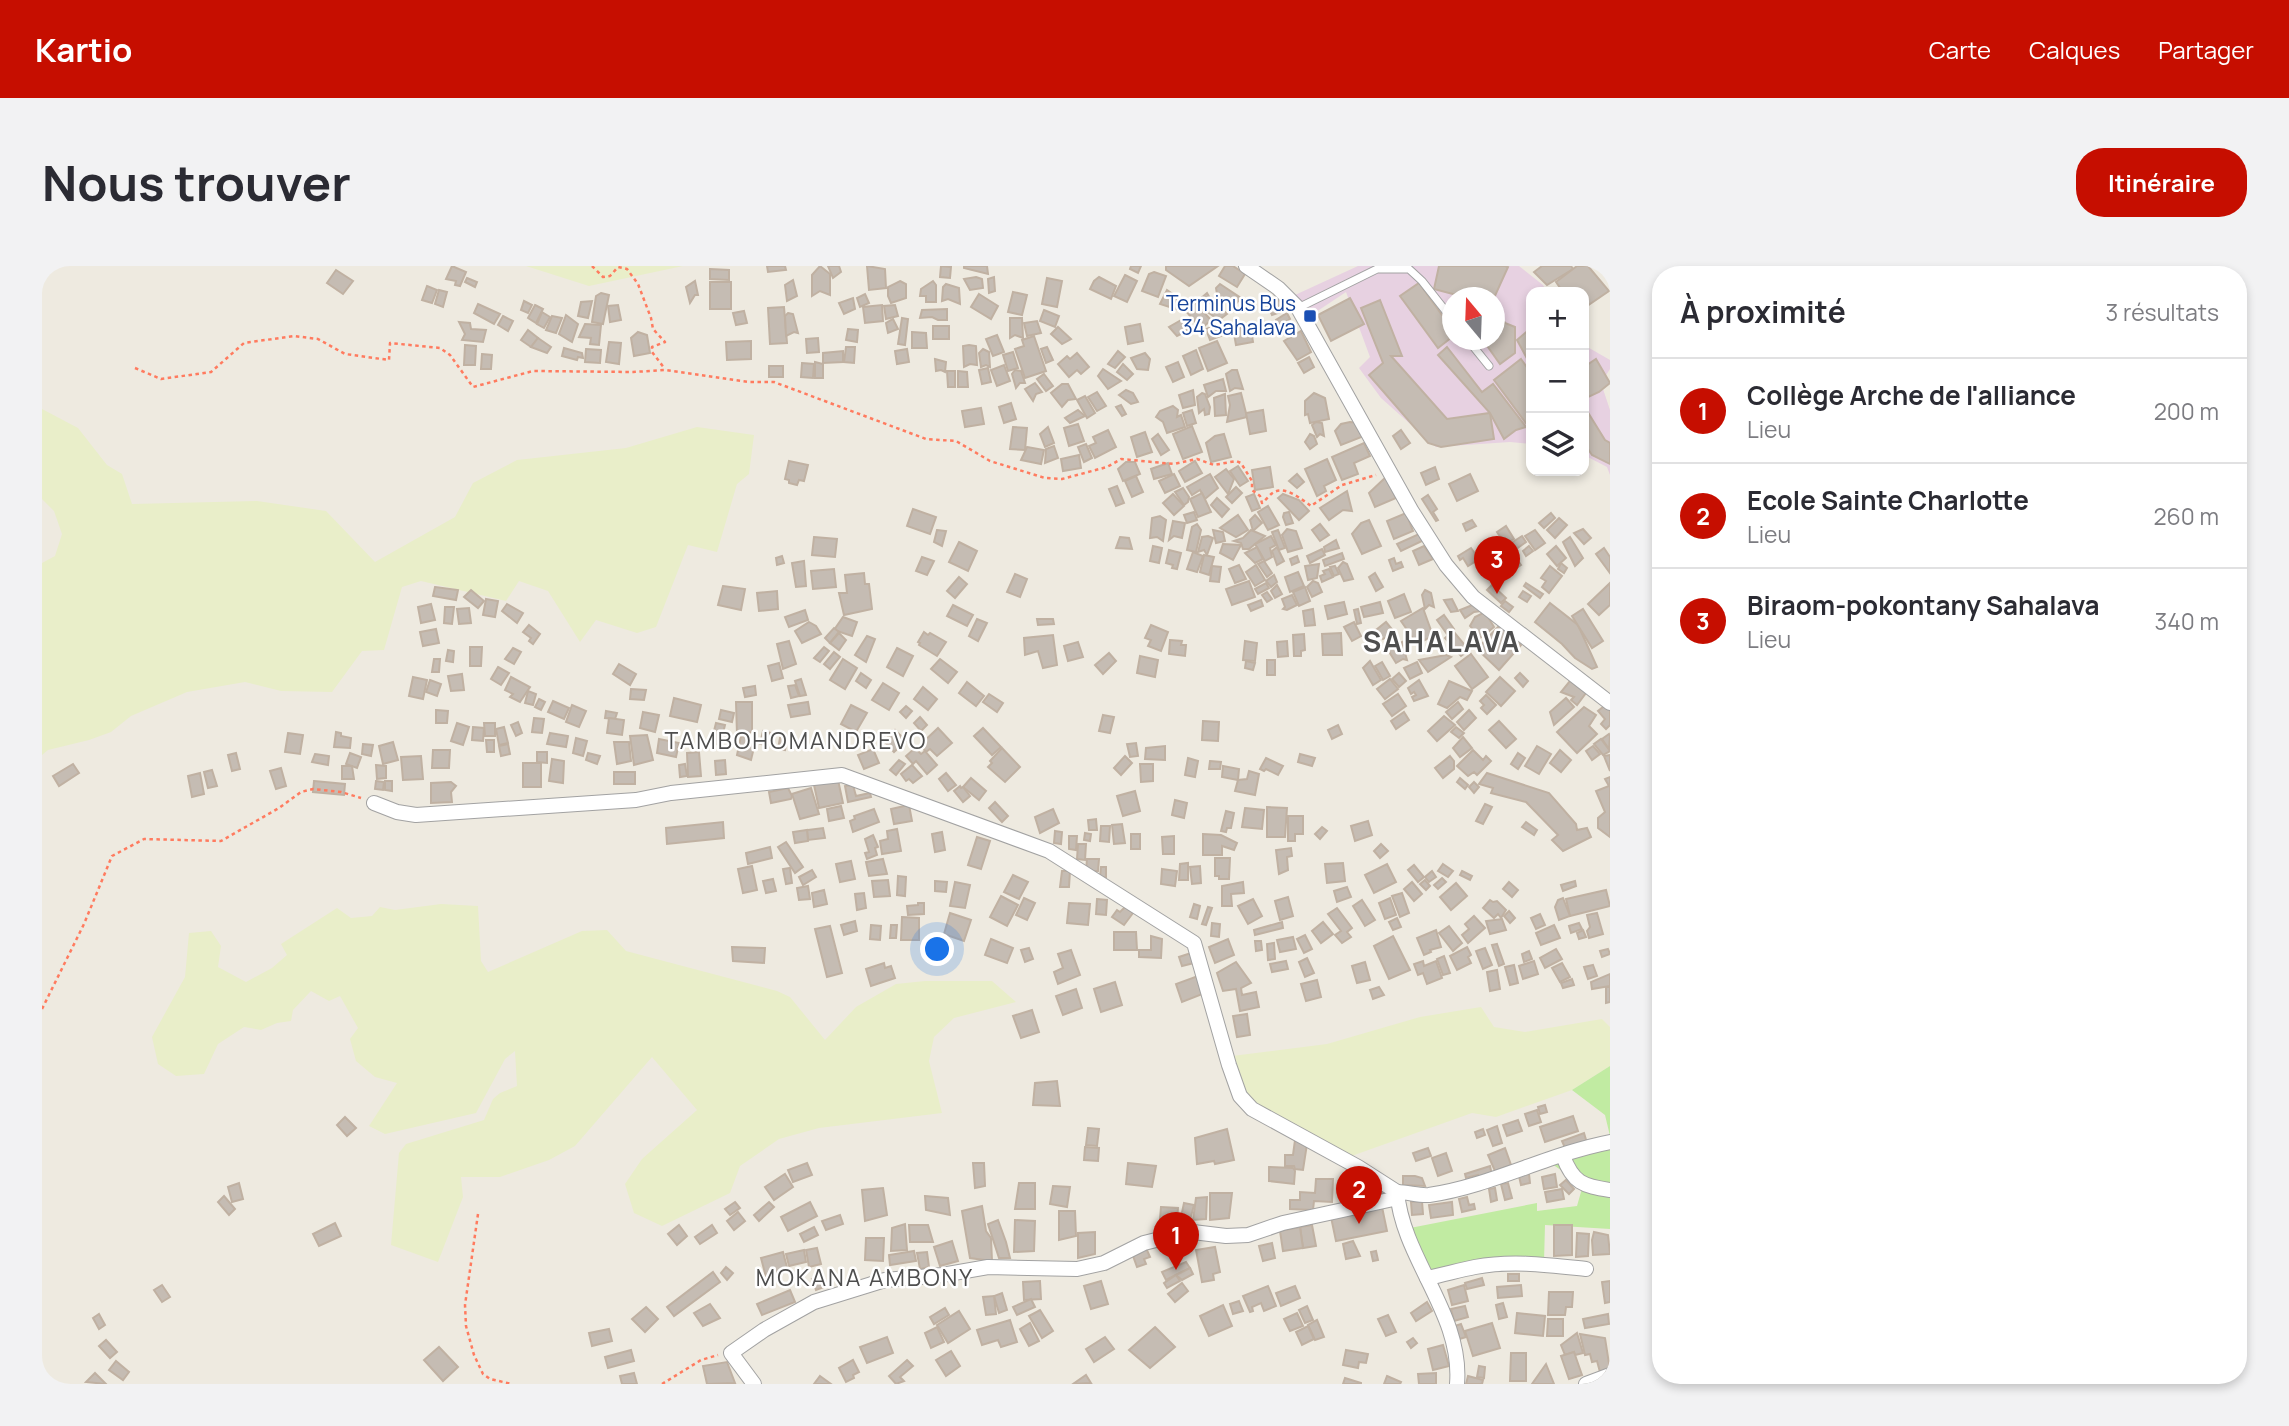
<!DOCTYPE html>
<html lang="fr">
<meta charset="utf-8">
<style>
:root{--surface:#fff;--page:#f2f2f3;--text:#2b2b33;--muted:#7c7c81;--line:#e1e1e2;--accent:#c60e00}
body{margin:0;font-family:Manrope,sans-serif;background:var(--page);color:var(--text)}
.controls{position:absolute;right:21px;top:21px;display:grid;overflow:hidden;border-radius:14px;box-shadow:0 4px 10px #0003}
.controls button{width:63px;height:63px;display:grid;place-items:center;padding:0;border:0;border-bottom:2px solid var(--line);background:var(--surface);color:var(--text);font:35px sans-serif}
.compass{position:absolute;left:1400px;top:21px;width:63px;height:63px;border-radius:50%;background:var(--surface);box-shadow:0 4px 10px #0003;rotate:341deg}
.you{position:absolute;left:896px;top:684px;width:24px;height:24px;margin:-18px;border:5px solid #fff;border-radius:50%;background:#1a73e8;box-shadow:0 0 0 10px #1a73e833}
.badge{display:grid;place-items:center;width:46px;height:46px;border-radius:50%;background:var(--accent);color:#fff;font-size:23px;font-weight:700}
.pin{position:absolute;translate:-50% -58px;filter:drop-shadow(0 2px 4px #0008)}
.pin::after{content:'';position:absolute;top:37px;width:24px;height:21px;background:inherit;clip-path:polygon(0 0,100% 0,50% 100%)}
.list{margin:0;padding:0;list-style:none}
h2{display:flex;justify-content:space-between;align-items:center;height:91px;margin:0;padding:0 28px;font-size:30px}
h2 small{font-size:23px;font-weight:400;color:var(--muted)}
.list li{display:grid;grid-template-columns:46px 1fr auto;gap:21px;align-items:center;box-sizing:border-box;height:105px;padding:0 28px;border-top:2px solid var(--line)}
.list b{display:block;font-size:26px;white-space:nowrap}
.list p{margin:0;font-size:23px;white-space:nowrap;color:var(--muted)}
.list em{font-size:23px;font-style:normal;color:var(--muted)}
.icon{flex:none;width:38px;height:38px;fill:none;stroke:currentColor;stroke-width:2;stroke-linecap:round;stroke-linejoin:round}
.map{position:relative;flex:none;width:1568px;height:1118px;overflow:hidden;border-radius:28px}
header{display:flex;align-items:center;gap:42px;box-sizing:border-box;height:98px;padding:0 35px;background:var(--accent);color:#fff}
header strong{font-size:33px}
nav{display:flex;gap:38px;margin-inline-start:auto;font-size:24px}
.intro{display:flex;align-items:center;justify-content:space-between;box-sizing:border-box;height:168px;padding:0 42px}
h1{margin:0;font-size:49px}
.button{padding:18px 32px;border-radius:28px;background:var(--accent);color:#fff;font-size:24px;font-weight:700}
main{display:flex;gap:42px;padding:0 42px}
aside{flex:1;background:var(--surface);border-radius:28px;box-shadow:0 4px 10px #0003}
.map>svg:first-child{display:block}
</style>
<header>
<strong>Kartio</strong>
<nav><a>Carte</a><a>Calques</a><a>Partager</a></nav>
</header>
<div class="intro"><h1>Nous trouver</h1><a class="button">Itinéraire</a></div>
<main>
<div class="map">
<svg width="1568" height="1118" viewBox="0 0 1568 1118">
<rect width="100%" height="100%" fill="#eeeae0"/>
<g fill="#e7d1e1" fill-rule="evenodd">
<path d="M 1316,0 L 1477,0 L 1501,19 L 1505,26 L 1489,26 L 1489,178 L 1468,176 L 1394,181 L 1339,132 L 1317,102 L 1328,91 L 1304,26 L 1268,50 L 1256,42 L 1253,29 ZM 1410,32 L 1452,32 L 1452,74 L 1410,74 Z"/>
<path d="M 1542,79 L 1568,94 L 1568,103 L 1559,117 L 1568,144 L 1568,209 L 1565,201 L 1542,189 Z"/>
</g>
<g fill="#e9eec9">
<path d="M 484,0 L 641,0 L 547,20 Z"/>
<path d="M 0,143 L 36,162 L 65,199 L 80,208 L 90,238 L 215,235 L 284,245 L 333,296 L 413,251 L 431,217 L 475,194 L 584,182 L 655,161 L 712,169 L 707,208 L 695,218 L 675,286 L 646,279 L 614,361 L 595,367 L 554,354 L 538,376 L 506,325 L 477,315 L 464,335 L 379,315 L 360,321 L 342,384 L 320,385 L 290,426 L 239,425 L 203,416 L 145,426 L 89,450 L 69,466 L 47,474 L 6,484 L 0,489 L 0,297 L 13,290 L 20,268 L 12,245 L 0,233 Z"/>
<path d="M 399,638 L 436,640 L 439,695 L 446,706 L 540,665 L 565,664 L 584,685 L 735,725 L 748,731 L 783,774 L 814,741 L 854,718 L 883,715 L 950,715 L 974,736 L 912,752 L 892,771 L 887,795 L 900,847 L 777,862 L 737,873 L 698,900 L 688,927 L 620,960 L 592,947 L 583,918 L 600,893 L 655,844 L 610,791 L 533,880 L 507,894 L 458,911 L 419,911 L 421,931 L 396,996 L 349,979 L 357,887 L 364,878 L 442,854 L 451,833 L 458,827 L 475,820 L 473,785 L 463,793 L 434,847 L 343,868 L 327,860 L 355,817 L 333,811 L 314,795 L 308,773 L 316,762 L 298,730 L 287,735 L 269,725 L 251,744 L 249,755 L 235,757 L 219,764 L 202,761 L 176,778 L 162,808 L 134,810 L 116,798 L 110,771 L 143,711 L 147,667 L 169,665 L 179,680 L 176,701 L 204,716 L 230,702 L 245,689 L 239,678 L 295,642 L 309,652 L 330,650 L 338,641 L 353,644 Z"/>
<path d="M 1439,741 L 1452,761 L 1483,766 L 1560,753 L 1568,761 L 1568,800 L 1530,824 L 1454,851 L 1430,847 L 1304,892 L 1212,841 L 1201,828 L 1190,790 L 1285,778 L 1378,751 Z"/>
</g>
<g fill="#c1eba2">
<path d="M 1568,800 L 1568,870 L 1563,849 L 1530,824 Z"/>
<path d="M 1568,878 L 1568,963 L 1503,959 L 1502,996 L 1386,1010 L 1363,963 L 1495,937 L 1495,945 L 1535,940 L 1541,919 L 1507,896 Z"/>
</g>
<g fill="#c5bcb3" stroke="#c0b1a2" stroke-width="2">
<path d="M 410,0 L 424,6 L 418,20 L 413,19 L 414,15 L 404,13 Z"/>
<path d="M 725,0 L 743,0 L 744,4 L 726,6 Z"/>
<path d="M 778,0 L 788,8 L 788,29 L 778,25 L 770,30 L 770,9 Z"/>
<path d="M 786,0 L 797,0 L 799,6 L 791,12 Z"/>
<path d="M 825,0 L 843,3 L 844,22 L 827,24 Z"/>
<path d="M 899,0 L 909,1 L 908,12 L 898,11 Z"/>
<path d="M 922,0 L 945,0 L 946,8 L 922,2 Z"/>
<path d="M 1089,0 L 1099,0 L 1096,7 L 1088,3 Z"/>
<path d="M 1124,0 L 1176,0 L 1147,20 L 1124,4 Z"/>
<path d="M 1183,0 L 1191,0 L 1203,8 L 1195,21 L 1177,10 Z"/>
<path d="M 1397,0 L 1463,0 L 1466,1 L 1452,32 L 1426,32 L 1392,23 Z"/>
<path d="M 1500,0 L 1529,0 L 1531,3 L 1505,19 L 1492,6 Z"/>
<path d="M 1535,0 L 1546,0 L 1567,25 L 1542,42 L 1542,26 L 1521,26 L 1514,16 Z"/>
<path d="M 668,3 L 687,4 L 687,14 L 668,13 Z"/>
<path d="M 294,4 L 311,15 L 301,28 L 285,17 Z"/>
<path d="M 1112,6 L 1124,10 L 1116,31 L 1100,25 L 1107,8 Z"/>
<path d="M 1083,9 L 1095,15 L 1085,36 L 1072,30 Z"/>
<path d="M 934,11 L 940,13 L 941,22 L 928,24 L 922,13 Z"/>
<path d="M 952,11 L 953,25 L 947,27 L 946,13 Z"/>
<path d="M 1057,11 L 1074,20 L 1069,33 L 1048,23 L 1052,15 Z"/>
<path d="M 425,12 L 435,16 L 433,21 L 423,16 Z"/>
<path d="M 1005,12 L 1020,15 L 1015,41 L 1000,38 Z"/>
<path d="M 751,14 L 755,30 L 745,35 L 743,19 Z"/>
<path d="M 653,15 L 656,29 L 653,29 L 648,37 L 644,21 Z"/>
<path d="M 858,15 L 864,18 L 864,32 L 849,37 L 846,30 L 846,21 Z"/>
<path d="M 891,15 L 894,19 L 894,36 L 884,36 L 884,30 L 878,30 L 879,23 Z"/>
<rect x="668" y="16" width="21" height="27"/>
<path d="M 1377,17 L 1410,63 L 1410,71 L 1396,82 L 1358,30 Z"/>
<path d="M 904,18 L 917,22 L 918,38 L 906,33 L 900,35 L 901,21 Z"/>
<path d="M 1178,18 L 1199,32 L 1191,41 L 1175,28 L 1174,22 Z"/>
<path d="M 385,20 L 395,24 L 390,37 L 380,34 Z"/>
<path d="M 397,24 L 405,26 L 401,41 L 393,38 Z"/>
<path d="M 1125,24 L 1141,35 L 1134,43 L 1118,38 Z"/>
<path d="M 971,26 L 985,29 L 980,49 L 966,46 Z"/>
<path d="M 559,27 L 567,29 L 561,58 L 550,56 L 554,30 Z"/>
<path d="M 1165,27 L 1169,34 L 1165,40 L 1158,33 Z"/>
<path d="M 823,28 L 827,37 L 818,41 L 815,32 Z"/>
<path d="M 937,28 L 956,40 L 949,53 L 929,41 Z"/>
<path d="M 811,32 L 813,43 L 802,48 L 797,37 Z"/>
<path d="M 1233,32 L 1244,40 L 1239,46 L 1230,49 L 1225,37 Z"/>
<path d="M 1308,32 L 1322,58 L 1289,75 L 1276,49 Z"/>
<path d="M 1338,34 L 1360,90 L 1349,90 L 1405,153 L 1448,147 L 1452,173 L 1399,181 L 1386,177 L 1327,109 L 1341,97 L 1319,42 Z"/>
<path d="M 482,35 L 490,39 L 486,47 L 479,44 Z"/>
<path d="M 550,35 L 546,52 L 536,50 L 539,36 Z"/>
<path d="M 1153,37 L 1169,54 L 1159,63 L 1144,45 Z"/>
<path d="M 436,38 L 458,48 L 452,58 L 432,47 Z"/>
<path d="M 1174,38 L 1185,48 L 1177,54 L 1167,47 Z"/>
<path d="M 493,39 L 501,43 L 494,57 L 486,52 Z"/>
<path d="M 576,39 L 579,54 L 568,56 L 566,40 Z"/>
<path d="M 840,39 L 841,55 L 823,57 L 821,41 Z"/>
<path d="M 853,39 L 856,50 L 844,53 L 842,40 Z"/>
<path d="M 742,41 L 745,77 L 728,78 L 726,42 Z"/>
<path d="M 905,43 L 905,54 L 896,54 L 890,51 L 878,52 L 880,44 Z"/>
<path d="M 1002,44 L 1017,50 L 1013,61 L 998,55 Z"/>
<path d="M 702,45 L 705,57 L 694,59 L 691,47 Z"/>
<path d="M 500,46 L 508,51 L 502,62 L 495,58 Z"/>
<path d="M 746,47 L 751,48 L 756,67 L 752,66 L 744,70 L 743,50 Z"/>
<path d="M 1245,47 L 1248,53 L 1237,61 L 1234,54 Z"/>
<path d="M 524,49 L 536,58 L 530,76 L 517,68 Z"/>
<path d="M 1459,49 L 1463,57 L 1473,61 L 1473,87 L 1458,98 L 1441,74 L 1452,74 L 1452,51 Z"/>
<path d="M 461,50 L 471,55 L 466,65 L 456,59 Z"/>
<path d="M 510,50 L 520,52 L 514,67 L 504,64 Z"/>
<path d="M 860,52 L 866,53 L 863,79 L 856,78 Z"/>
<path d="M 968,52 L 980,52 L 981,72 L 973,69 L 968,72 Z"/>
<path d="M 851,53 L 856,63 L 846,67 L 844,57 Z"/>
<path d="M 1141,53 L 1149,63 L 1135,70 L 1127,61 Z"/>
<path d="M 995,55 L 999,67 L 985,70 L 982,57 Z"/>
<path d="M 417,56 L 428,57 L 429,63 L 444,64 L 441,76 L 420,74 L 423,68 Z"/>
<path d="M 543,58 L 559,59 L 557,79 L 548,78 L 549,72 L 537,71 Z"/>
<path d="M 1098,58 L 1101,75 L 1086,78 L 1083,61 Z"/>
<path d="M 1175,59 L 1179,70 L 1168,74 L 1164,63 Z"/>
<rect x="891" y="60" width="16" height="13"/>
<path d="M 1016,61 L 1029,73 L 1020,78 L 1009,68 Z"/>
<path d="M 1198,61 L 1204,64 L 1209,63 L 1211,76 L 1194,79 L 1191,62 Z"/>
<path d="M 1489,62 L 1489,100 L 1475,74 Z"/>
<path d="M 806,63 L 816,64 L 815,76 L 804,74 Z"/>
<path d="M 486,64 L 496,72 L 489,81 L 479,74 Z"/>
<path d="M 1259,65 L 1269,86 L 1255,94 L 1242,75 Z"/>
<path d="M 596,66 L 605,69 L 608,87 L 592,90 L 589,72 Z"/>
<path d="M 870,66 L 884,67 L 885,82 L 870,82 Z"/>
<path d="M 955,69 L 962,86 L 951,90 L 944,73 Z"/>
<path d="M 992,70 L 1004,105 L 983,112 L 973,83 L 982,80 L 980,74 Z"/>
<path d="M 496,72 L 509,81 L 505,87 L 489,81 Z"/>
<path d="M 776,72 L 777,86 L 765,87 L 764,73 Z"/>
<path d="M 709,75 L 709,93 L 685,94 L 684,76 Z"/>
<path d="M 1175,75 L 1185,97 L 1166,105 L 1157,82 Z"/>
<path d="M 567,76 L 579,77 L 577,98 L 564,96 Z"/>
<path d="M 423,79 L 434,80 L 433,99 L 422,99 Z"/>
<path d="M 927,79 L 934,80 L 935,99 L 928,98 L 922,101 L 921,80 Z"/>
<path d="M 804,81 L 813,81 L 812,97 L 802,96 Z"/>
<path d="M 1005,81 L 1011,94 L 1004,97 L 999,83 Z"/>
<path d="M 1405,81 L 1440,126 L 1451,118 L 1484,161 L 1474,164 L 1462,173 L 1448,147 L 1396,89 Z"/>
<path d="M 522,82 L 540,87 L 541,92 L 536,91 L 535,94 L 520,90 Z"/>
<path d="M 544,83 L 559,84 L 558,97 L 543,96 Z"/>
<path d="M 865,83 L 867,96 L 855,98 L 853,85 Z"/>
<path d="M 941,83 L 947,86 L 948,101 L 944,99 L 939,101 L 937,87 Z"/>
<path d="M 1154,84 L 1161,103 L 1149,109 L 1141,90 Z"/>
<path d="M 801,85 L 801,96 L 781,97 L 781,87 Z"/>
<path d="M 1076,85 L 1083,91 L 1073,102 L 1066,98 Z"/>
<path d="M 971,86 L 976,102 L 966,105 L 961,89 Z"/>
<path d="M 1035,87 L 1047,101 L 1039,108 L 1035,104 L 1027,111 L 1016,98 L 1025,90 L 1028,93 Z"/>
<path d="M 1103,87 L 1108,93 L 1106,104 L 1095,103 L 1089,92 Z"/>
<path d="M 440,88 L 450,89 L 449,103 L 439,103 Z"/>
<path d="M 1267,91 L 1272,101 L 1262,107 L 1256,97 Z"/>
<path d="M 893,93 L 904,96 L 903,106 L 899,104 L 894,105 Z"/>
<path d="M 1479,93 L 1489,107 L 1489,164 L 1452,114 Z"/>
<path d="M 1554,93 L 1568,117 L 1557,126 L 1542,133 L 1542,101 Z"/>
<path d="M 773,96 L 781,98 L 781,112 L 773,112 Z"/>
<path d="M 1136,96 L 1142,111 L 1131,116 L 1124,101 Z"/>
<path d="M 760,97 L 772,98 L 771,112 L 759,111 Z"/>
<path d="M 1081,98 L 1091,108 L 1085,114 L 1075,106 Z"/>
<path d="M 962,99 L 968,115 L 955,120 L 949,104 Z"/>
<rect x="727" y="100" width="14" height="11"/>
<path d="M 946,102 L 949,116 L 940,118 L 937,104 Z"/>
<path d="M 1061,103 L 1079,115 L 1066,123 L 1056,110 Z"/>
<path d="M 973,104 L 979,105 L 983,117 L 978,117 L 974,122 L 970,108 Z"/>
<path d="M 1190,104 L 1195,104 L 1201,123 L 1193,122 L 1188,125 L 1184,108 Z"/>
<path d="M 905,105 L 913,105 L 913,121 L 906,121 Z"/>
<path d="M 916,105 L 925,106 L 926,121 L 916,121 Z"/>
<path d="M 1002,108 L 1011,120 L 1004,125 L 995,113 Z"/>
<path d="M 1181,113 L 1184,125 L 1174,125 L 1166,131 L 1162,119 Z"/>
<path d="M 993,117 L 1000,126 L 994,128 L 991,135 L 983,123 Z"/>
<path d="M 1020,118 L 1026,118 L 1034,133 L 1026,134 L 1020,141 L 1009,127 Z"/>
<path d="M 1084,124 L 1091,127 L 1096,136 L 1089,138 L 1077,129 Z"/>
<path d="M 1151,124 L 1153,139 L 1141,142 L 1137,129 Z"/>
<path d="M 1055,126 L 1064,140 L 1055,145 L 1046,131 Z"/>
<path d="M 1160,127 L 1163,128 L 1168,141 L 1167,148 L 1163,149 L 1162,143 L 1157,147 L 1155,131 Z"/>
<path d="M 1199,127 L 1205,151 L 1185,156 L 1188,139 L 1186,130 Z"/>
<path d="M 1272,127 L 1283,132 L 1287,153 L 1268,157 L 1266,148 L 1263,149 L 1263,135 Z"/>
<path d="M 1183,128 L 1184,149 L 1173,150 L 1172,132 Z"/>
<path d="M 1043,130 L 1053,147 L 1045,152 L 1035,134 Z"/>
<path d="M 969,137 L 974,153 L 962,157 L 957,141 Z"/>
<path d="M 1079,139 L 1084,148 L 1080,150 L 1074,141 Z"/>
<path d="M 1131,140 L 1136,144 L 1135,151 L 1139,149 L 1143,161 L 1125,167 L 1121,156 L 1114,151 L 1118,145 Z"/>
<path d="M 1542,140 L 1563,174 L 1568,177 L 1568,198 L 1550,189 L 1542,177 Z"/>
<path d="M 939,142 L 942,158 L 923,161 L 920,145 Z"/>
<path d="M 1036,144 L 1043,150 L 1028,157 L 1023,152 Z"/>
<path d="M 1150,144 L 1154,157 L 1145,160 L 1141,147 Z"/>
<path d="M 1221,144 L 1224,165 L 1208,168 L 1204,147 Z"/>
<path d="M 1274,156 L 1280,157 L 1282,170 L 1278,168 L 1275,171 L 1270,159 Z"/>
<path d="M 1308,156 L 1317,157 L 1322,170 L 1299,179 L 1293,165 L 1299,158 Z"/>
<path d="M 1036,158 L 1042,175 L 1027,180 L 1022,162 Z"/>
<path d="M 1150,160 L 1160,186 L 1141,193 L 1131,168 Z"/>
<path d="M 971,161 L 985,162 L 983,184 L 968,183 Z"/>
<path d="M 1006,161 L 1012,177 L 1003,181 L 998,168 Z"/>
<path d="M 1066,164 L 1074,181 L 1053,192 L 1047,180 L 1054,177 L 1051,171 Z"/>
<path d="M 1359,164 L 1368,177 L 1359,183 L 1351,170 Z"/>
<path d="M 1103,166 L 1110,186 L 1095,191 L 1089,171 Z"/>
<path d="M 1116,168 L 1127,184 L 1119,189 L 1110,173 Z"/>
<path d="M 1182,168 L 1189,191 L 1169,196 L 1164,177 L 1173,170 Z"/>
<path d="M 1268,168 L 1272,170 L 1275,178 L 1268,183 L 1263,176 Z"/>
<path d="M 1322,177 L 1328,190 L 1312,197 L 1316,208 L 1300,214 L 1290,191 Z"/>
<path d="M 1044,178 L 1050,192 L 1042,196 L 1036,181 Z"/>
<path d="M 1012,180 L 1016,192 L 1003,197 L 1004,183 Z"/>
<path d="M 985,181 L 1002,184 L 999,198 L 979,194 Z"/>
<path d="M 1037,189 L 1039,202 L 1021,205 L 1019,193 Z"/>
<path d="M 1285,193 L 1294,214 L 1282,220 L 1284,225 L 1275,230 L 1263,203 Z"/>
<path d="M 747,195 L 766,199 L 762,215 L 757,214 L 755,219 L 747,217 L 747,214 L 743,213 Z"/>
<path d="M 1153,195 L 1160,207 L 1143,216 L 1137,205 Z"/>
<path d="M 1084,196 L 1093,196 L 1098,208 L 1081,215 L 1076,203 Z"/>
<path d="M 1126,197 L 1130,208 L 1112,213 L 1109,203 Z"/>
<path d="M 1196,200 L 1206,215 L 1198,220 L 1188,205 Z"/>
<path d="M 1228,201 L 1231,221 L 1213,224 L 1210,204 Z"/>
<path d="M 1393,201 L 1397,213 L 1384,219 L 1379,207 Z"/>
<path d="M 1184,203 L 1192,213 L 1186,228 L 1173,211 Z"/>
<path d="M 1132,208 L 1138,220 L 1123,227 L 1117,215 Z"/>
<path d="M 1168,208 L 1176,222 L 1163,233 L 1158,224 L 1150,229 L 1145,221 Z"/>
<path d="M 1255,208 L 1262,216 L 1255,222 L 1247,215 Z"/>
<path d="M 1428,208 L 1436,225 L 1415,235 L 1407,218 Z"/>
<path d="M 1094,210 L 1101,226 L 1090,231 L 1083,215 Z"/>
<path d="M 1344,211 L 1354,232 L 1333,241 L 1327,227 Z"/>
<path d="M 1075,220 L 1082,237 L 1074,240 L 1067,223 Z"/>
<path d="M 1194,221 L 1200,227 L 1190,237 L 1184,231 Z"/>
<path d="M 1141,222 L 1147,231 L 1146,236 L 1142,239 L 1133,226 Z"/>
<path d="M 1305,225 L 1310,245 L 1301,244 L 1287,254 L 1278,242 Z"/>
<path d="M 1160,227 L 1169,246 L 1156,251 L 1148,233 Z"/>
<path d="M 1131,228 L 1142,240 L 1132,249 L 1121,237 Z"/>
<path d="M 1212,228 L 1218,242 L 1210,245 L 1204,231 Z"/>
<path d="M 1241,228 L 1257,234 L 1267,245 L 1257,254 L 1236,232 Z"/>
<path d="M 1386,229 L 1395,243 L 1391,246 L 1396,254 L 1394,255 L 1380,233 Z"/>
<path d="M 1175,232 L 1187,243 L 1180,251 L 1169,239 Z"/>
<path d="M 1226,240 L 1237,259 L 1226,264 L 1216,246 Z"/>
<path d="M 871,243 L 894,251 L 888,268 L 865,260 Z"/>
<path d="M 1152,246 L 1155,254 L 1145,257 L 1142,249 Z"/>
<path d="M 1247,246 L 1251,257 L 1244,259 L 1241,251 L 1242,247 Z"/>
<path d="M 1364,247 L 1371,265 L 1352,273 L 1345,255 Z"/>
<path d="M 1509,247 L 1513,252 L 1502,262 L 1497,257 Z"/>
<path d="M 1196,249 L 1206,264 L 1194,271 L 1178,262 Z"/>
<path d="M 1213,249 L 1220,257 L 1211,265 L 1208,254 Z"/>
<path d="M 1118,250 L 1124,254 L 1121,275 L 1115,271 L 1108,272 L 1110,252 Z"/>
<path d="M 1517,252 L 1525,259 L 1513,272 L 1505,264 Z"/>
<path d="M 1327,254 L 1339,280 L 1320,288 L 1310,268 L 1319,257 Z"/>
<path d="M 1430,254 L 1434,260 L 1424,265 L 1421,258 Z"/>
<path d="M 1131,255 L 1143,257 L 1140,272 L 1132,270 L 1127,274 Z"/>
<path d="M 1155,258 L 1159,264 L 1154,286 L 1145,284 L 1150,261 Z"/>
<path d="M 1278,258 L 1287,269 L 1278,275 L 1270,264 Z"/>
<path d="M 1464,260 L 1472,273 L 1456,282 L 1452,276 L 1459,272 L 1455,266 Z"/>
<path d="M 1245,263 L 1254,265 L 1260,282 L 1246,286 L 1240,269 Z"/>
<path d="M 1541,263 L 1549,272 L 1542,278 L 1532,267 Z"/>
<path d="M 895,264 L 904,265 L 900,280 L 892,276 Z"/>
<path d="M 1171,264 L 1181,266 L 1183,275 L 1174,277 Z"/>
<path d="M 1209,264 L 1223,270 L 1207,283 L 1201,283 L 1199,277 L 1192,275 L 1201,272 Z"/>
<path d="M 1236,264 L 1243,282 L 1237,284 L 1230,266 Z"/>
<path d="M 1493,264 L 1503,277 L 1493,284 L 1483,270 Z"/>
<path d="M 1377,268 L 1380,275 L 1359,285 L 1355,278 Z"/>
<path d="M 1166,270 L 1171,272 L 1165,289 L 1162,284 L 1156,286 L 1160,271 Z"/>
<path d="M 1229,270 L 1234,279 L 1228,282 L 1230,291 L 1223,295 L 1213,278 Z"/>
<path d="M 1480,270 L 1484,276 L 1470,286 L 1466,279 Z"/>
<path d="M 772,271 L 795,273 L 793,291 L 770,289 Z"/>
<path d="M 1078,271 L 1087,272 L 1090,283 L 1074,282 Z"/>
<path d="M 1528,271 L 1541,292 L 1533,300 L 1521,276 Z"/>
<path d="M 1294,274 L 1297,282 L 1283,286 L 1282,281 Z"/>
<path d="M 1445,275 L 1452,285 L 1445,290 L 1438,280 Z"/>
<path d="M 917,276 L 935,285 L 926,305 L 907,296 Z"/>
<path d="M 1181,278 L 1199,279 L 1191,294 L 1178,287 Z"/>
<path d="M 1464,278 L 1479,299 L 1457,313 L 1443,293 Z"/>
<path d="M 1111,280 L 1120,282 L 1117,297 L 1108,295 Z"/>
<path d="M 1382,280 L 1391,293 L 1377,299 L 1371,285 Z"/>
<path d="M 1487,280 L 1491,285 L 1484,290 L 1481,285 Z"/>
<path d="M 1514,280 L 1524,292 L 1515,300 L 1505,288 Z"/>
<path d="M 1215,281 L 1221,293 L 1213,297 L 1203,287 Z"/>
<path d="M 1235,281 L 1242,295 L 1235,299 L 1230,285 Z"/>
<path d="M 1429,282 L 1437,293 L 1426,300 L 1421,292 L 1418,294 L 1416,290 Z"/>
<path d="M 1562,282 L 1568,291 L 1568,307 L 1554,288 Z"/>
<path d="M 1280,283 L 1283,289 L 1268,297 L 1265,290 Z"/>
<path d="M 1127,284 L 1139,287 L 1135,303 L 1130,302 L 1131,299 L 1124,297 Z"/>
<path d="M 1151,286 L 1161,290 L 1155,306 L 1145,303 Z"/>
<path d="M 1300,287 L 1302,293 L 1283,300 L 1281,294 Z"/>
<path d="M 1162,289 L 1172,291 L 1167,309 L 1158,306 Z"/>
<path d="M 740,290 L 742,297 L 735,299 L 734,292 Z"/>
<path d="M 1255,290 L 1257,296 L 1250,299 L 1248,293 Z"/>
<path d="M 880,291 L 892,295 L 885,309 L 874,305 Z"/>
<path d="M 1352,292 L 1354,298 L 1359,296 L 1361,301 L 1351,305 L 1347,294 Z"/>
<path d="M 762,295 L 764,320 L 754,321 L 750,297 Z"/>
<path d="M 1222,295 L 1230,307 L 1225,311 L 1216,298 Z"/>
<path d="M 1301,296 L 1305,298 L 1311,313 L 1302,315 L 1296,302 Z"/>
<path d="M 1519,297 L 1525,302 L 1522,307 L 1516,303 Z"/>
<path d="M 1277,298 L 1275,312 L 1266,314 L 1263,300 Z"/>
<path d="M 1197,299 L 1204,313 L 1193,317 L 1187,303 Z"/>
<path d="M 1214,299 L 1223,314 L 1213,320 L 1204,306 Z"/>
<path d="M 1170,300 L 1179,301 L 1177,316 L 1168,315 Z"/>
<path d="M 1293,300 L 1297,308 L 1292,310 L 1288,301 Z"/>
<path d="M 1508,300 L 1520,310 L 1507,327 L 1500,321 L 1504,315 L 1499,312 Z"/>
<path d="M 792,303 L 794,321 L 771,323 L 769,305 Z"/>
<path d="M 1287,303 L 1291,311 L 1280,316 L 1278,310 L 1283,308 L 1281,305 Z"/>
<path d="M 1256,306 L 1262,320 L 1248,326 L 1243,311 Z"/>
<path d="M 822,307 L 823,318 L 827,318 L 830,343 L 802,349 L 797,327 L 805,327 L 803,309 Z"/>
<path d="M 1333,307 L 1341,321 L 1334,325 L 1327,311 Z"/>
<path d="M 973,308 L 985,313 L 978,331 L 965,326 Z"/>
<path d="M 1232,309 L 1235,316 L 1229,321 L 1224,315 Z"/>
<path d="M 917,311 L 925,318 L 913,332 L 905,325 Z"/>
<path d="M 1207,315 L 1213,331 L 1190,339 L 1184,323 Z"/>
<path d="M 1271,315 L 1276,317 L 1280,326 L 1270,331 L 1265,321 Z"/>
<path d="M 1224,317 L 1227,322 L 1216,328 L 1213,323 Z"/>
<path d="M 1484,317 L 1501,328 L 1498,332 L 1482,320 Z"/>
<path d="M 1568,317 L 1568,339 L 1557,349 L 1546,338 Z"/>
<path d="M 1235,319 L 1240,328 L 1233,332 L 1229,325 Z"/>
<path d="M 1450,319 L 1464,332 L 1459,337 L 1445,324 Z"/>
<path d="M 681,320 L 703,323 L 699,344 L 676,339 Z"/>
<path d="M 393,321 L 416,324 L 414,334 L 391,330 Z"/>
<path d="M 1263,321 L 1268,335 L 1257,340 L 1251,326 Z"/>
<path d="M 429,324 L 442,335 L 436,342 L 422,331 Z"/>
<path d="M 1383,324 L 1389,327 L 1392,341 L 1387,339 L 1383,343 L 1380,329 Z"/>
<path d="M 735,325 L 736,343 L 717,345 L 715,327 Z"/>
<path d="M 1481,325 L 1489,330 L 1485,336 L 1477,331 Z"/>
<path d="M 1225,326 L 1230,333 L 1225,336 L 1220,329 Z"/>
<path d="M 1362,328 L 1369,346 L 1353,352 L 1346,335 Z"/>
<path d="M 1250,329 L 1255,339 L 1245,344 L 1241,343 L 1243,341 L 1240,333 Z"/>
<path d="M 444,333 L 456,335 L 453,351 L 441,349 Z"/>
<path d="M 1410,333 L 1416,345 L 1409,346 L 1402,334 Z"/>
<path d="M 1219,334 L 1221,340 L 1209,345 L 1206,339 Z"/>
<path d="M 1463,335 L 1471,341 L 1467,346 L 1459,340 Z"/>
<path d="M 1302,336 L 1305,348 L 1286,353 L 1283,340 Z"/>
<path d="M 1338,336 L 1341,347 L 1322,351 L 1319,341 Z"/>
<path d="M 1508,337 L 1536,359 L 1555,401 L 1550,403 L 1533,392 L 1520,378 L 1493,356 Z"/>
<path d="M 389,338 L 393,354 L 379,357 L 376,341 Z"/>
<path d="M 465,338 L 481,347 L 475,357 L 460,345 Z"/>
<path d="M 1433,338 L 1439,345 L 1432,346 L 1423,352 L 1418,344 Z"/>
<path d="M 911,339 L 931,349 L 925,360 L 905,350 Z"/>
<path d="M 403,341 L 412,341 L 410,358 L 402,357 Z"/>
<path d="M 427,342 L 429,357 L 417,358 L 415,343 Z"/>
<path d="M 1381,342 L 1391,370 L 1375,378 L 1359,355 Z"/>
<path d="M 1271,343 L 1273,359 L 1263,360 L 1261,345 Z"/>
<path d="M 1316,343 L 1319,357 L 1315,358 L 1312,344 Z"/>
<path d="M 1541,343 L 1561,375 L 1550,382 L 1530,350 Z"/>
<path d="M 763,344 L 766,354 L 747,361 L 743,351 Z"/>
<path d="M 1443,346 L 1452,361 L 1438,372 L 1428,360 L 1433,351 Z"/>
<path d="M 1402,349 L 1412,363 L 1405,368 L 1395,354 Z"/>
<path d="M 801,351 L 815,356 L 810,370 L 792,364 Z"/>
<path d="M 935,353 L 945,357 L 936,375 L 927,370 Z"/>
<path d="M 995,353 L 1011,353 L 1012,358 L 996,359 Z"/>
<path d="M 767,356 L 774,360 L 779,368 L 760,377 L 753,365 Z"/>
<path d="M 1312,356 L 1319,370 L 1310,375 L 1302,361 Z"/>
<path d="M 1344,356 L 1353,367 L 1341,373 L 1334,364 Z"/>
<path d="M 487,359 L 498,368 L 491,378 L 487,375 L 489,372 L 481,366 Z"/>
<path d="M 1109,359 L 1126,366 L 1119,385 L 1106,380 L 1109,374 L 1103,372 Z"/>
<path d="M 1458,359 L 1479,379 L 1457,404 L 1435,383 Z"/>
<path d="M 792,362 L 797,366 L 788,377 L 783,372 Z"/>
<path d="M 394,363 L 397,377 L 381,380 L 378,366 Z"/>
<path d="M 1411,365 L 1427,384 L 1419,390 L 1403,372 Z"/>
<path d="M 882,366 L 886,369 L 888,367 L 904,376 L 895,390 L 877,379 L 878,377 L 876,376 Z"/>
<path d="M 797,367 L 804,374 L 797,384 L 788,377 Z"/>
<path d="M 1299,367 L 1300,389 L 1281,389 L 1280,368 Z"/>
<path d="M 1262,368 L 1263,384 L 1259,385 L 1259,390 L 1252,390 L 1251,369 Z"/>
<path d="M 1011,369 L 1015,399 L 1001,402 L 996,385 L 983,389 L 982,372 Z"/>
<path d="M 825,370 L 833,373 L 824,396 L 813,389 Z"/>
<path d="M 1128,374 L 1140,375 L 1139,379 L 1144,379 L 1143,390 L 1127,388 Z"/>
<path d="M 747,375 L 754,398 L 741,403 L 735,378 Z"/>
<path d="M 1203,375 L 1215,377 L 1213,395 L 1201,394 Z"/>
<path d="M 1245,375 L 1246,390 L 1236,391 L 1235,376 Z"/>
<path d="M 1036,376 L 1041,391 L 1026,395 L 1022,380 Z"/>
<path d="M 1360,376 L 1365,394 L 1361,393 L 1354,397 L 1346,384 Z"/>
<path d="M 428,381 L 440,381 L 439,400 L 428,400 Z"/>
<path d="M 782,381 L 787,385 L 778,396 L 772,392 Z"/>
<path d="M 471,382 L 479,386 L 472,398 L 463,393 Z"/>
<path d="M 855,382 L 871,390 L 861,410 L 845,401 Z"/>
<path d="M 406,384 L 412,385 L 411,396 L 404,395 Z"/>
<path d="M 792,386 L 798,391 L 788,403 L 782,398 Z"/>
<path d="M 1067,387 L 1074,395 L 1061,408 L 1053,399 Z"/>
<path d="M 1429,388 L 1446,411 L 1430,423 L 1413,400 Z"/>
<path d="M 1404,389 L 1409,391 L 1386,406 L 1377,394 Z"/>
<path d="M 1098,390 L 1116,394 L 1113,411 L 1095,407 Z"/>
<path d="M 392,393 L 398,393 L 397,406 L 390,406 Z"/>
<path d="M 801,393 L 815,402 L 803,423 L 788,414 Z"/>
<path d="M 898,393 L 915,406 L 906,417 L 889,403 Z"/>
<rect x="1225" y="394" width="8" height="15"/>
<path d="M 1204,395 L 1213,397 L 1211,404 L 1203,402 Z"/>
<path d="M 1328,395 L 1339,414 L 1331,419 L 1321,402 Z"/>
<path d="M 1340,396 L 1348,410 L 1341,414 L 1333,400 Z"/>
<path d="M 1375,396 L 1380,407 L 1368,413 L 1362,402 Z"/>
<path d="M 737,397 L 741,412 L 730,415 L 726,400 Z"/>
<path d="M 577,398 L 594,408 L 588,419 L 571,408 Z"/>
<path d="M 456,401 L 467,407 L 459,419 L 449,413 Z"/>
<path d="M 819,407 L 829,414 L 824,422 L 814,415 Z"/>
<path d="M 1357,407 L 1364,415 L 1357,421 L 1350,413 Z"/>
<path d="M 1478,407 L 1486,415 L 1481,421 L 1473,412 Z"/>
<path d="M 420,408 L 422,424 L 409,425 L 406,410 Z"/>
<path d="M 371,411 L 385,414 L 381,433 L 367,430 Z"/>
<path d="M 469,411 L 488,421 L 478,436 L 468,431 L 471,428 L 463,424 Z"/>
<path d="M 1458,411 L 1473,425 L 1459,440 L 1444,426 Z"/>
<path d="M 759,413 L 764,429 L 758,430 L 753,415 Z"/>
<path d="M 1348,413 L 1356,423 L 1343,433 L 1335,423 Z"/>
<path d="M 388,414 L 399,418 L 395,430 L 384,426 Z"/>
<path d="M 1377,414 L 1386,430 L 1372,435 L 1370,431 L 1374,429 L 1372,426 L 1369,428 L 1366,422 Z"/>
<path d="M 1407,415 L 1430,425 L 1425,434 L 1418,431 L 1405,442 L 1396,438 Z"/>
<path d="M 1528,415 L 1544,427 L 1535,439 L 1529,434 L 1532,431 L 1519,426 Z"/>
<path d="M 925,416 L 942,430 L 934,440 L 917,427 Z"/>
<path d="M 841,417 L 857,427 L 847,444 L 830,434 Z"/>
<path d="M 753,419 L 757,430 L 749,432 L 746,420 Z"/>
<path d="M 713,420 L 714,429 L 703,431 L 701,422 Z"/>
<path d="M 881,421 L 895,433 L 886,444 L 872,433 Z"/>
<path d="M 589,423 L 604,424 L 602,434 L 588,433 Z"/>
<path d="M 486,425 L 494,428 L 491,439 L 483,437 Z"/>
<path d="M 947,428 L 961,437 L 955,446 L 941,436 Z"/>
<path d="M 1356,428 L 1364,440 L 1350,450 L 1341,438 Z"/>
<path d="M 1444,429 L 1454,439 L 1445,448 L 1439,442 L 1442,439 L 1438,435 Z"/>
<path d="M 632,432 L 659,439 L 655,456 L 628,450 Z"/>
<path d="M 1524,432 L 1532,441 L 1512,459 L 1508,446 Z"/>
<path d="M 497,433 L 503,436 L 499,444 L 493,441 Z"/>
<path d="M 511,435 L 527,442 L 522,453 L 506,446 Z"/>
<path d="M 694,436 L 710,436 L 710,465 L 706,468 L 695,468 Z"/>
<path d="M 766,436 L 768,448 L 749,451 L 746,439 Z"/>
<path d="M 1416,436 L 1421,443 L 1410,453 L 1404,446 Z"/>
<path d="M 1566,437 L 1568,439 L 1568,459 L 1564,463 L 1559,458 L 1563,453 L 1556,445 Z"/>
<path d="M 530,439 L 544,445 L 537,461 L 524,456 Z"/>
<path d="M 809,439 L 825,447 L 814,466 L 799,458 Z"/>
<path d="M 864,440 L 870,445 L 864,452 L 858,446 Z"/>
<path d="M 1542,441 L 1554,449 L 1547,460 L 1555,468 L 1535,487 L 1515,466 Z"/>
<path d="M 394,444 L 406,445 L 405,457 L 394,457 Z"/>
<path d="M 679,444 L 692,447 L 690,456 L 677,453 Z"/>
<path d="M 1427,444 L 1434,452 L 1422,464 L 1415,456 Z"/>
<path d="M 564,445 L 575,447 L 573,453 L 563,452 Z"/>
<path d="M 601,446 L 617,449 L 613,466 L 598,462 Z"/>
<path d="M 1362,446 L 1367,454 L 1354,463 L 1349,455 Z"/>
<path d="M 1061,449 L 1072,451 L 1068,467 L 1057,465 Z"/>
<path d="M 1402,450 L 1413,459 L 1395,475 L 1386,465 Z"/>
<path d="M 878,451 L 885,459 L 879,465 L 872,457 Z"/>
<path d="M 492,452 L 502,453 L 500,467 L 490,466 Z"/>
<path d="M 567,452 L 582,454 L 580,469 L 565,467 Z"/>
<path d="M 1161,455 L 1177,456 L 1176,475 L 1160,474 Z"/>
<path d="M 1457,455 L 1474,473 L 1464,482 L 1447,464 Z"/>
<path d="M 476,456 L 480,467 L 474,470 L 469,459 Z"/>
<path d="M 415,457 L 427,461 L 421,479 L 409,475 Z"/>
<path d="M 442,457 L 453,457 L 453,470 L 443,470 Z"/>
<path d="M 674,457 L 683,459 L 678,479 L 669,477 Z"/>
<path d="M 1296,459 L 1300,468 L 1290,473 L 1286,464 Z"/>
<path d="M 431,461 L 442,462 L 441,475 L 430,474 Z"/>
<path d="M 462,461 L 466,477 L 457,479 L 454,463 Z"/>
<path d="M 1414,461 L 1422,467 L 1417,472 L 1409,466 Z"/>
<path d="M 896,462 L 910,477 L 895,490 L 888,483 L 884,486 L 878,479 Z"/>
<path d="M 941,462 L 959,481 L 950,489 L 932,470 Z"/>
<path d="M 853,464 L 864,475 L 852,486 L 842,475 Z"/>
<path d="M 721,465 L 729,467 L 726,479 L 718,478 Z"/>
<path d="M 294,466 L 299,467 L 299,470 L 309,472 L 308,482 L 292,481 Z"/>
<path d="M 246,467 L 261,469 L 258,488 L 243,486 Z"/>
<path d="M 508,467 L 526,470 L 524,481 L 505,478 Z"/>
<path d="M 1567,468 L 1568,470 L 1567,483 L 1560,473 Z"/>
<path d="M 605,469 L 611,494 L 592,499 L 588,470 Z"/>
<path d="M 699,470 L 714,473 L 709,494 L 695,489 Z"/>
<path d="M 1421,471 L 1430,482 L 1418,491 L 1411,482 Z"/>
<path d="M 534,472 L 545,475 L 541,490 L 531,487 Z"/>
<path d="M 738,472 L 745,473 L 743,484 L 736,483 Z"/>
<path d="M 617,473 L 637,477 L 634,491 L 615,487 Z"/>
<path d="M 1559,473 L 1568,485 L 1561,489 L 1552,478 Z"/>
<path d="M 444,474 L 452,474 L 452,486 L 445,486 Z"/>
<path d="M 351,476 L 356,494 L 341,498 L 337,480 Z"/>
<path d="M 572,476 L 587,476 L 589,495 L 575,498 Z"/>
<path d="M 1094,477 L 1096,490 L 1088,491 L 1085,478 Z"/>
<path d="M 321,478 L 331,479 L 329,490 L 320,488 Z"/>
<path d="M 466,478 L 468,488 L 459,490 L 457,480 Z"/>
<path d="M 1123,480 L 1123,494 L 1103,493 L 1104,482 Z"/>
<path d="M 1495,480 L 1509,488 L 1497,508 L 1483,500 Z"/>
<path d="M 1551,480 L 1558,488 L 1550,494 L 1544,485 Z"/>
<path d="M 873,482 L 879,488 L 883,485 L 895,499 L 885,508 L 874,495 L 871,498 L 864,490 Z"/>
<path d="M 960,482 L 978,501 L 963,516 L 946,501 L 950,497 L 948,495 Z"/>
<path d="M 831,483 L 837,497 L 822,503 L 816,489 Z"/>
<path d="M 391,484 L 408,484 L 407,502 L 390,502 Z"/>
<path d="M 1431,484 L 1441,494 L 1444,490 L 1449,495 L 1435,509 L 1432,506 L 1426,510 L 1415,500 Z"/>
<path d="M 1518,484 L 1529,494 L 1519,506 L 1508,497 Z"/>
<path d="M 495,486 L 505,486 L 505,497 L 495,496 Z"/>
<path d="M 657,486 L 659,510 L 646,511 L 645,487 Z"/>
<path d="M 194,487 L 198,503 L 190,505 L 186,489 Z"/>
<path d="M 308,487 L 319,491 L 315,502 L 304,498 Z"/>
<path d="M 546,487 L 558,490 L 555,498 L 544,494 Z"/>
<path d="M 1476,487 L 1483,492 L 1476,503 L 1469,498 Z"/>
<path d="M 273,488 L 287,490 L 286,499 L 270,496 Z"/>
<path d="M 1258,488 L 1273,492 L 1270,500 L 1256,496 Z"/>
<path d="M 1568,489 L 1568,505 L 1562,490 Z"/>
<path d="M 379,490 L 381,513 L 361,514 L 359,491 Z"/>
<path d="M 1083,490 L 1090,497 L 1079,509 L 1072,502 Z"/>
<path d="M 1408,490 L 1412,495 L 1412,503 L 1401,512 L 1393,502 Z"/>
<path d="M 1146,492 L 1156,495 L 1153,511 L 1143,509 Z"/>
<path d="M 1224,492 L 1241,500 L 1236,509 L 1224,503 L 1222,505 L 1218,503 Z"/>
<path d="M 510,493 L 522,495 L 521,517 L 507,515 Z"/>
<path d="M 683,494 L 684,508 L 674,509 L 673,495 Z"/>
<path d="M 857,494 L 863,498 L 854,509 L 848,504 Z"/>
<path d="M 1168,495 L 1179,496 L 1178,503 L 1167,503 Z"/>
<rect x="481" y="497" width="18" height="24"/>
<path d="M 31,498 L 37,507 L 17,520 L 11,510 Z"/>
<path d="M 643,498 L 645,510 L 638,511 L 637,499 Z"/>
<path d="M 1098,498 L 1111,498 L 1111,515 L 1099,516 Z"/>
<path d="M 334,499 L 344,500 L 344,512 L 335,513 Z"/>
<path d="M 870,499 L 880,510 L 871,517 L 867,513 L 864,515 L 859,508 Z"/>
<path d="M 300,500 L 310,500 L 312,513 L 300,513 Z"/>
<path d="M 1181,500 L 1197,503 L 1196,514 L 1180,511 Z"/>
<path d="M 239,502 L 244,520 L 234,523 L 228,505 Z"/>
<path d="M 170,504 L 175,520 L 166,522 L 162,506 Z"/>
<path d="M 1207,505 L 1217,508 L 1213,529 L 1193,525 L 1196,514 L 1205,513 Z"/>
<rect x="572" y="506" width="21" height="12"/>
<path d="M 158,507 L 162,528 L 150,531 L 146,510 Z"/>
<path d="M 904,507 L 914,519 L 906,525 L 897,513 Z"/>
<path d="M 1445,507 L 1507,527 L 1534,558 L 1535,564 L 1545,562 L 1549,571 L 1521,585 L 1510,574 L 1516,569 L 1484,536 L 1449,527 L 1451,522 L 1437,518 Z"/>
<path d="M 1568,511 L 1568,571 L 1556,562 L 1556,552 L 1563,546 L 1554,525 L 1567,520 L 1563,513 Z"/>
<path d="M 929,512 L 944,525 L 937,534 L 921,521 Z"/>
<path d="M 1418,512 L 1426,519 L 1423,523 L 1415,516 Z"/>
<path d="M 796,514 L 801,537 L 777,542 L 772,519 Z"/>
<path d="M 272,515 L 303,518 L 302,529 L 271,526 Z"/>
<path d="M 334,515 L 342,516 L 341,524 L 333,523 Z"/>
<path d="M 343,515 L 350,515 L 350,525 L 343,524 Z"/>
<path d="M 409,516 L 414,520 L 409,526 L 410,536 L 389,537 L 389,517 Z"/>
<path d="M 1432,516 L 1437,521 L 1432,527 L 1427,521 Z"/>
<path d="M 811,519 L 814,530 L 828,527 L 829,531 L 806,536 L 803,520 Z"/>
<path d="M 918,520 L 919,522 L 921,521 L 928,530 L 921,536 L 912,525 Z"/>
<path d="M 746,522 L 750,530 L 749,533 L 729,537 L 727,526 Z"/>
<path d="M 769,522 L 777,548 L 758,553 L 750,528 Z"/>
<path d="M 1093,525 L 1098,545 L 1081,550 L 1075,530 Z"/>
<path d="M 1133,534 L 1145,537 L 1142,552 L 1130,549 Z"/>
<path d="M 953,536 L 966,550 L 960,556 L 947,542 Z"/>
<path d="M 1443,538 L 1450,541 L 1441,558 L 1434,555 Z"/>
<path d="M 867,539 L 870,555 L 852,558 L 849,543 Z"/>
<path d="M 799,540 L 802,552 L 787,555 L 785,543 Z"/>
<path d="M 1225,541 L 1245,542 L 1243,571 L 1225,571 Z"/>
<path d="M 1203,542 L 1222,544 L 1220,563 L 1200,561 Z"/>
<path d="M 832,543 L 837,556 L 811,566 L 808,555 L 813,553 L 812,550 Z"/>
<path d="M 1011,543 L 1017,557 L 998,567 L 993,551 Z"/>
<path d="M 1184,545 L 1192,547 L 1189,562 L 1185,562 L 1184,566 L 1179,565 Z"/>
<path d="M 1246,550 L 1261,550 L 1261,568 L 1253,568 L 1253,575 L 1246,575 Z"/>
<path d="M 1054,553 L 1055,564 L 1047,564 L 1046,554 Z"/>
<path d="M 1326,555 L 1330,569 L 1313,575 L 1309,560 Z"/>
<path d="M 681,556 L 682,572 L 625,578 L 624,562 Z"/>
<path d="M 1484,556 L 1495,564 L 1492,569 L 1480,561 Z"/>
<path d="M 1080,558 L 1083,577 L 1072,578 L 1070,559 Z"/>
<path d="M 1059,560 L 1068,560 L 1067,576 L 1058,575 Z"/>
<path d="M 1280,561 L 1285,565 L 1278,573 L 1273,568 Z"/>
<path d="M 781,562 L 783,572 L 766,574 L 765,564 Z"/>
<path d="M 855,563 L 859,585 L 840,588 L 838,575 L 846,573 L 845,565 Z"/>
<path d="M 765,564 L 766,575 L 753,577 L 751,566 Z"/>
<path d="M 1013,565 L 1020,566 L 1019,578 L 1012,577 Z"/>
<path d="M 900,566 L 903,584 L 893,586 L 890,568 Z"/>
<path d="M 1043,567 L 1049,568 L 1048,575 L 1042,574 Z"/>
<rect x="1089" y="568" width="9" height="15"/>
<path d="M 1161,568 L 1179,569 L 1195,577 L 1192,584 L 1180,580 L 1180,589 L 1161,589 Z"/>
<path d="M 831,569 L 836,581 L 833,582 L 835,589 L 825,593 L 823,587 L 827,586 L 823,573 Z"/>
<path d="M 1027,570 L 1035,570 L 1034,584 L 1027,583 Z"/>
<path d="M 1132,570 L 1132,588 L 1121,588 L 1120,571 Z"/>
<path d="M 935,571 L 948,575 L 939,603 L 926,599 Z"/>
<path d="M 744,576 L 761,601 L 753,607 L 736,581 Z"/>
<path d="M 1036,578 L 1044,578 L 1043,594 L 1035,593 Z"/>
<path d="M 1339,578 L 1346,585 L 1338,592 L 1332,585 Z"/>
<path d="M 728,581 L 730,592 L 706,598 L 704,587 Z"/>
<path d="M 1249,582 L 1250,590 L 1245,591 L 1246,604 L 1237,608 L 1234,584 Z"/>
<path d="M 1173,592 L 1188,592 L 1187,613 L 1177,613 L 1177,610 L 1173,610 Z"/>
<path d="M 841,593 L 845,608 L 827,610 L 824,596 Z"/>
<path d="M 1045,593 L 1057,593 L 1056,605 L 1044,605 Z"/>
<path d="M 809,595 L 813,613 L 798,616 L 794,598 Z"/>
<path d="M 1146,597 L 1146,614 L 1137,614 L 1138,598 Z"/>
<path d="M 1301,597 L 1303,615 L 1285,617 L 1283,598 Z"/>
<path d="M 1345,598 L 1354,616 L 1332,627 L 1323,609 Z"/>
<path d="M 1401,598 L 1411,605 L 1406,611 L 1396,605 Z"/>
<path d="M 1372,599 L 1382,611 L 1376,616 L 1366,604 Z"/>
<path d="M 710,600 L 715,624 L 701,627 L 696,603 Z"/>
<path d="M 1158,600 L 1159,617 L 1150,618 L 1148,601 Z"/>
<path d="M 1059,601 L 1064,601 L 1064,611 L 1058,611 Z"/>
<path d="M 748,602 L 750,617 L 744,618 L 741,603 Z"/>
<path d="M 1120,603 L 1135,605 L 1133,620 L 1119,618 Z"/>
<path d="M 770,604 L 774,611 L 761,619 L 757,611 Z"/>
<path d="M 1020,605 L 1028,605 L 1027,621 L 1018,621 Z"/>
<path d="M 1390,605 L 1394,611 L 1387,616 L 1383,611 Z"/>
<path d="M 1420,605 L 1430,610 L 1428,614 L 1418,609 Z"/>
<path d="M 971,609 L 986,616 L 977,633 L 962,626 Z"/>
<path d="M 856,610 L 864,611 L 863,630 L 855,629 Z"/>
<path d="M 1400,612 L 1404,616 L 1396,623 L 1392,619 Z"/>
<path d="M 731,613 L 734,625 L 724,627 L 721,615 Z"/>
<path d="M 846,614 L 848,630 L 832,631 L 830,615 Z"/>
<path d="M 1383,614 L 1388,620 L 1384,624 L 1378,618 Z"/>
<path d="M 893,615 L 905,616 L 904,626 L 893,625 Z"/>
<path d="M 1533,615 L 1534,620 L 1521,625 L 1519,619 Z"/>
<path d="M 913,616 L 928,619 L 923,642 L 908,640 Z"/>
<path d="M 1201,616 L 1202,627 L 1189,628 L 1190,640 L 1180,640 L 1180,620 Z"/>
<path d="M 1370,616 L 1380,628 L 1372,635 L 1362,623 Z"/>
<path d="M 1467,616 L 1476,624 L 1470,631 L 1461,623 Z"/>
<path d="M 1414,617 L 1425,630 L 1409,644 L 1398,631 Z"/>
<path d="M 766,620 L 768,633 L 757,634 L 755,622 Z"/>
<path d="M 1305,621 L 1309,631 L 1295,636 L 1292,625 Z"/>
<path d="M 782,624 L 785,638 L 772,641 L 770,627 Z"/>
<path d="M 1564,624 L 1568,640 L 1528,650 L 1524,633 Z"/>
<path d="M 822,627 L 824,642 L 815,644 L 813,628 Z"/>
<path d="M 1360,627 L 1367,647 L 1358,651 L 1350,630 Z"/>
<path d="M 959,630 L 976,639 L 965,660 L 948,651 Z"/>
<path d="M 1246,631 L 1251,650 L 1238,654 L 1233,635 Z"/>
<path d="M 982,632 L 993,637 L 985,654 L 974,649 Z"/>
<path d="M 1348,632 L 1354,649 L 1343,653 L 1337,637 Z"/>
<path d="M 1521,632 L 1528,650 L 1517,654 L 1513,641 L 1516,634 Z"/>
<path d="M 1055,633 L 1065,634 L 1064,649 L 1054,648 Z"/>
<path d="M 1211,633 L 1220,650 L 1206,658 L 1196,640 Z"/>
<path d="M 1320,634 L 1333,654 L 1323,660 L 1311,640 Z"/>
<path d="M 1448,634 L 1451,636 L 1455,635 L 1464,644 L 1459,652 L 1456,648 L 1452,652 L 1441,642 Z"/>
<path d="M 876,637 L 882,637 L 882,648 L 866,649 L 865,640 L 876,639 Z"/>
<path d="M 1027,637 L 1048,638 L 1046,659 L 1025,657 Z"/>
<path d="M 1152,638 L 1158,640 L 1155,653 L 1148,651 Z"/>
<path d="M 1083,641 L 1091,647 L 1082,659 L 1070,651 L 1075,644 L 1078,646 Z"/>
<path d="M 1166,641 L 1170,642 L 1164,659 L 1160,658 Z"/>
<path d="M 1295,642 L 1310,662 L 1305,666 L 1309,671 L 1300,677 L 1293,669 L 1299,665 L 1286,648 Z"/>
<path d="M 1467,645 L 1473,652 L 1468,657 L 1462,650 Z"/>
<path d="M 908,647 L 929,654 L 922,675 L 902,668 Z"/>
<path d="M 1555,647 L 1561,668 L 1547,672 L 1545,665 L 1548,661 L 1545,649 Z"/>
<path d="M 1498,648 L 1503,659 L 1494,663 L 1489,652 Z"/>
<path d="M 1432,650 L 1443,662 L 1426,677 L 1420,669 L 1427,663 L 1423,658 Z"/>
<path d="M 860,651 L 877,652 L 877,674 L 859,674 Z"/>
<path d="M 1355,652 L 1359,661 L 1351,664 L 1347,656 Z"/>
<path d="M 1460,653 L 1464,664 L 1448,668 L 1444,655 Z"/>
<path d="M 813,655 L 815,665 L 802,669 L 799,659 Z"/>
<path d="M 1240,656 L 1241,662 L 1213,669 L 1212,664 Z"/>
<path d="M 1281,656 L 1291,668 L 1279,677 L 1270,665 Z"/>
<path d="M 1170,657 L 1178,658 L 1177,671 L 1169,670 Z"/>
<path d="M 1537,657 L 1540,663 L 1529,667 L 1527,660 Z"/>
<path d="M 829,659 L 839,660 L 838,674 L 828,673 Z"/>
<path d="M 849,659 L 855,659 L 854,672 L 848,672 Z"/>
<path d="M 1512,659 L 1518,672 L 1499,679 L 1494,667 Z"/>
<path d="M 788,660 L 800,707 L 785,711 L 773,663 Z"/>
<path d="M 1407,660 L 1420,677 L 1411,685 L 1397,667 Z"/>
<path d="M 1394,664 L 1399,681 L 1388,684 L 1389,686 L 1382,689 L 1375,672 Z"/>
<path d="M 1541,664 L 1544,671 L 1537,673 L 1535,667 Z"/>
<path d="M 1072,666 L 1094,666 L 1095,684 L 1072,684 Z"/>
<path d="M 1263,669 L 1270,683 L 1262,687 L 1255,673 Z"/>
<path d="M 1109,670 L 1120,673 L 1119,692 L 1097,691 L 1097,684 L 1109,684 Z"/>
<path d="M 1351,670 L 1368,704 L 1347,713 L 1332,680 Z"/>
<path d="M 1251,671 L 1254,683 L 1238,686 L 1235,674 Z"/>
<path d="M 949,673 L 971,682 L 965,697 L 943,689 Z"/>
<path d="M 1186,673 L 1192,689 L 1173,697 L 1167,681 Z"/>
<path d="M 1213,675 L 1219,675 L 1220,684 L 1214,685 Z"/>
<path d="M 1232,677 L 1233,693 L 1226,694 L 1225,678 Z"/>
<path d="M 1455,678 L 1462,698 L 1457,700 L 1450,679 Z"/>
<path d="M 690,681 L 723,682 L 722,697 L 691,695 Z"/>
<path d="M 1425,681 L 1429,689 L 1426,691 L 1429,697 L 1415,704 L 1408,690 Z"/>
<path d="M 987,682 L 991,693 L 983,696 L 979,684 Z"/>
<path d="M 1443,682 L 1450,699 L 1441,703 L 1434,685 Z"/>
<path d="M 1514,683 L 1520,693 L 1503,702 L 1498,692 Z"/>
<path d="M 1566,683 L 1568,688 L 1560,691 L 1558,685 Z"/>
<path d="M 1029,684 L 1038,709 L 1016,718 L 1012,706 L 1021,702 L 1016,688 Z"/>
<path d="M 1487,685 L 1490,693 L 1482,696 L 1480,688 Z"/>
<path d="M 1149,687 L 1152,697 L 1140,700 L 1137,691 Z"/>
<path d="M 1402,690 L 1408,707 L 1401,709 L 1395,693 Z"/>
<path d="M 1265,692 L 1272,707 L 1263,711 L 1257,696 Z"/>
<path d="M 1244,695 L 1246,703 L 1230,706 L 1228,698 Z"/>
<path d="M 1381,695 L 1382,700 L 1394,695 L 1400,712 L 1385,718 L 1381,707 L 1376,709 L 1372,698 Z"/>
<path d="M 1492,695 L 1496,708 L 1481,713 L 1477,700 Z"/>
<path d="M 1194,696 L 1209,717 L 1199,722 L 1200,729 L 1214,726 L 1217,741 L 1198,745 L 1194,723 L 1181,725 L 1175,707 Z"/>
<path d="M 1323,696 L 1328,714 L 1315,717 L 1310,700 Z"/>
<path d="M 842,697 L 843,702 L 849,700 L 853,712 L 829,720 L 824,703 Z"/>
<path d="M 1520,697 L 1528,711 L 1518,716 L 1510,702 Z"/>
<path d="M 1472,699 L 1476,717 L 1468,719 L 1463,701 Z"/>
<path d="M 1551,699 L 1555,710 L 1546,713 L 1542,701 Z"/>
<path d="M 1455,704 L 1458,723 L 1448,725 L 1445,706 Z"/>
<path d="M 1568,708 L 1568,720 L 1550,723 L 1549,716 Z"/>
<path d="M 1156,710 L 1163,727 L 1140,736 L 1134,718 Z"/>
<path d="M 1530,713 L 1532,719 L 1521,722 L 1519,717 Z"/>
<path d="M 1275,714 L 1279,731 L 1264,735 L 1259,718 Z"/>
<path d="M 1073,716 L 1080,739 L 1059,746 L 1052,723 Z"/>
<path d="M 1337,721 L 1342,729 L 1331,733 L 1328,724 Z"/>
<path d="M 1564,721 L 1568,721 L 1568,736 L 1564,737 Z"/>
<path d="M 1034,723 L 1040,742 L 1021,749 L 1014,730 Z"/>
<path d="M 990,744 L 997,766 L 979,772 L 971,750 Z"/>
<path d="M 1205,748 L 1208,769 L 1195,771 L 1191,750 Z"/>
<path d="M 1015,815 L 1018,840 L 991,839 L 993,817 Z"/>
<path d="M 1503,839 L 1505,846 L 1498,848 L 1496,841 Z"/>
<path d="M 1495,844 L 1499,856 L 1487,860 L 1483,848 Z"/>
<path d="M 1531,850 L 1536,865 L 1503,876 L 1498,861 Z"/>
<path d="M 303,851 L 314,862 L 305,870 L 295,859 Z"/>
<path d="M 1476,854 L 1480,865 L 1465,870 L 1461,859 Z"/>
<path d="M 1455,860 L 1460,877 L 1451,880 L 1445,864 Z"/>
<path d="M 1046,862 L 1057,863 L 1055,880 L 1044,879 Z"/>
<path d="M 1185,863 L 1192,894 L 1173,898 L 1172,895 L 1155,898 L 1153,872 Z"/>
<path d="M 1441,863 L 1443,869 L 1435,872 L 1433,866 Z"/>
<path d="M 1542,867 L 1545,877 L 1524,884 L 1520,875 Z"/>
<path d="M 1253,874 L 1265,878 L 1261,904 L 1253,903 L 1252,900 L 1243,900 L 1243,889 L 1251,889 Z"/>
<path d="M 1043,881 L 1057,882 L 1056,895 L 1042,894 Z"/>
<path d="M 1386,882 L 1389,890 L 1374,895 L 1371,887 Z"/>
<path d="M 1463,882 L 1469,899 L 1453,905 L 1446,889 Z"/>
<path d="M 1404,887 L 1410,905 L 1396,910 L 1390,892 Z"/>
<path d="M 765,897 L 770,909 L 751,916 L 746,904 Z"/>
<path d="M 931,897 L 942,897 L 943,920 L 933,922 Z"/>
<path d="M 1086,897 L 1114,900 L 1110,921 L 1084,918 Z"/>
<path d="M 1448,900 L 1450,909 L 1437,913 L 1436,909 L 1424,912 L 1423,908 Z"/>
<path d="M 1227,901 L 1251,902 L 1253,905 L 1252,918 L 1227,915 Z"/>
<path d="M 743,908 L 751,921 L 732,934 L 723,921 Z"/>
<path d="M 1487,908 L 1488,917 L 1479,919 L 1477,910 Z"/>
<path d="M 1513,908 L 1515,921 L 1502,923 L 1500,911 Z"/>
<path d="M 1319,910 L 1340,923 L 1340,929 L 1318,933 Z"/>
<path d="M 1361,910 L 1373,910 L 1380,912 L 1383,920 L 1361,919 Z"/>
<path d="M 1274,913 L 1291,913 L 1290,936 L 1272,935 L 1271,944 L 1248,943 L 1248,934 L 1258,934 L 1258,926 L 1273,927 Z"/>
<path d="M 1524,914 L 1532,923 L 1527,928 L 1518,919 Z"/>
<path d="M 197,917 L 201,933 L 190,936 L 186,921 Z"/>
<path d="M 977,917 L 993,917 L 993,943 L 973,943 Z"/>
<path d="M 1466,917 L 1470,932 L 1463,934 L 1459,918 Z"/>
<path d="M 1011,920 L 1028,921 L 1025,941 L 1008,938 Z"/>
<path d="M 841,922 L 845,949 L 823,955 L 820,924 Z"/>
<path d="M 1453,922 L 1455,934 L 1449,936 L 1447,923 Z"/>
<path d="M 1520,923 L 1522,933 L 1505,936 L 1503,926 Z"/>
<path d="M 1168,927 L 1190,927 L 1187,952 L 1168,954 Z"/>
<path d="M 182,930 L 193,943 L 187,949 L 176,936 Z"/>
<path d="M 883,930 L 906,932 L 908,949 L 884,944 Z"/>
<path d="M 1165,931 L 1164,953 L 1151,954 L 1154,932 Z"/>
<path d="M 1425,931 L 1427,939 L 1432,938 L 1433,943 L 1420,946 L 1417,933 Z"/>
<path d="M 1380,935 L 1381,948 L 1370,949 L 1369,936 Z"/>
<path d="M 693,936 L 698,942 L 688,949 L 683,943 Z"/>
<path d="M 727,936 L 732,941 L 717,955 L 712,949 Z"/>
<path d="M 768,936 L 775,950 L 746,965 L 739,951 Z"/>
<path d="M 1410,936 L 1411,949 L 1389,952 L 1387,939 Z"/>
<path d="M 1142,937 L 1152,939 L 1147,958 L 1138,956 Z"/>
<path d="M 940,940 L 944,965 L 949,972 L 950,995 L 928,992 L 920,945 Z"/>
<path d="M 1119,941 L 1136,942 L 1135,954 L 1118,953 Z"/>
<path d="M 1340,941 L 1345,965 L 1294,975 L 1289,951 Z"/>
<path d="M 1017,945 L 1033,945 L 1034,970 L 1017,974 Z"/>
<path d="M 696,946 L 703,955 L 692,964 L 685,955 Z"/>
<path d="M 798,949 L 801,958 L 784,964 L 780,955 Z"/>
<path d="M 956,954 L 964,976 L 968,992 L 957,992 L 946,958 Z"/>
<path d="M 973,954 L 993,955 L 992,985 L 972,986 Z"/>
<path d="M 293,957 L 299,970 L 277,980 L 271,968 Z"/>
<path d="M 863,958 L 865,984 L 849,985 L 850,962 Z"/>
<path d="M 637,959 L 645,970 L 635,979 L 626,968 Z"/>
<path d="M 670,959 L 675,967 L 658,978 L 653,971 Z"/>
<path d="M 867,959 L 886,959 L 891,976 L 868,976 Z"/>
<path d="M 1270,959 L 1274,980 L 1261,982 L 1258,961 Z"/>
<path d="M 1512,959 L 1530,959 L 1530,989 L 1512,990 Z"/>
<path d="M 772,961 L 776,969 L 762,976 L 758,968 Z"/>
<path d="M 1258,961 L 1261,982 L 1241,985 L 1238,965 Z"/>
<path d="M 1053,966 L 1053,988 L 1036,992 L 1036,967 Z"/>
<path d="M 1552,966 L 1566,969 L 1568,988 L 1551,989 L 1550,974 Z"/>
<path d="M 1535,967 L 1547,968 L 1546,990 L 1534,991 Z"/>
<path d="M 824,972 L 842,972 L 841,995 L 823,994 Z"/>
<path d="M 910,975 L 916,995 L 898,1000 L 892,981 Z"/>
<path d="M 1311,975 L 1318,990 L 1304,993 L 1301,978 Z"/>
<path d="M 1230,977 L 1233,992 L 1221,995 L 1217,980 Z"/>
<path d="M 1173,981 L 1178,1006 L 1171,1008 L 1172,1014 L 1160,1016 L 1154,984 Z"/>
<path d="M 775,982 L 779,998 L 767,1001 L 764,984 Z"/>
<path d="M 1104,982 L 1108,991 L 1102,993 L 1104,998 L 1095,1001 L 1090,987 Z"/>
<path d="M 762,984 L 764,996 L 747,1000 L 744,988 Z"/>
<path d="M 872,985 L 874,995 L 848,999 L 847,989 Z"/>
<path d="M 1334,985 L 1336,994 L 1331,995 L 1329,986 Z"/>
<path d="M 741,986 L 746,1005 L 724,1011 L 719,992 Z"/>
<path d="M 885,986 L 887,1001 L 878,1003 L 875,987 Z"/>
<path d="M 1144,996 L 1148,1002 L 1124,1014 L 1120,1006 Z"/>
<path d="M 684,1001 L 691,1007 L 685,1014 L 679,1007 Z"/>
<path d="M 1148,1002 L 1151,1008 L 1140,1014 L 1134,1009 Z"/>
<path d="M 671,1006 L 678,1016 L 632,1050 L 625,1041 Z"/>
<rect x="1466" y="1008" width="11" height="7"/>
<path d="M 781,1009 L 785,1020 L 774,1024 L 770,1013 Z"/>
<path d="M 1134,1009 L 1138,1015 L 1125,1022 L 1122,1017 Z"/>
<path d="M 1440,1012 L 1442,1019 L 1425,1023 L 1423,1017 Z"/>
<path d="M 998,1015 L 999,1033 L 982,1034 L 981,1016 Z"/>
<path d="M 1059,1015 L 1066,1038 L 1049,1043 L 1042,1020 Z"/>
<path d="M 1568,1015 L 1568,1036 L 1563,1037 L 1560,1016 Z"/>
<path d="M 1140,1017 L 1146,1025 L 1133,1036 L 1126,1028 Z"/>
<path d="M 120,1019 L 128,1031 L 120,1036 L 112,1024 Z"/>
<path d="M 1422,1019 L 1426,1035 L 1410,1039 L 1406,1024 Z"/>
<path d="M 1479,1019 L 1480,1030 L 1456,1032 L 1455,1021 Z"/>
<path d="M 1226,1020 L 1234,1040 L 1222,1045 L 1219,1037 L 1210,1041 L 1211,1045 L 1208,1046 L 1201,1030 Z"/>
<path d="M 1253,1020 L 1258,1032 L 1239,1040 L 1234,1027 Z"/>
<path d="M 748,1024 L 753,1036 L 720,1049 L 715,1038 Z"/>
<path d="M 1507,1026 L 1531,1026 L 1530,1041 L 1524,1041 L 1523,1049 L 1506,1049 Z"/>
<path d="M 960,1027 L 965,1044 L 957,1047 L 952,1030 Z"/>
<path d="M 952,1030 L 954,1048 L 944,1049 L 941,1031 Z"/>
<path d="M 989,1033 L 993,1041 L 975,1049 L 971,1041 Z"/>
<path d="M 1197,1035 L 1201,1045 L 1191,1048 L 1188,1038 Z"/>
<path d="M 1385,1036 L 1390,1045 L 1374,1055 L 1369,1047 Z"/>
<path d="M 1461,1037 L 1465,1051 L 1457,1053 L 1454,1039 Z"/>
<path d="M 668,1038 L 678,1052 L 661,1060 L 652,1047 Z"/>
<path d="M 1181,1039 L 1190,1060 L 1167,1070 L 1158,1050 Z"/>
<path d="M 1265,1040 L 1271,1054 L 1263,1057 L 1257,1044 Z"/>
<path d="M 1423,1040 L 1426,1051 L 1412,1055 L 1409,1043 Z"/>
<path d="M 604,1041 L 616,1053 L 603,1066 L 590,1053 Z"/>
<path d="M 903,1042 L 907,1049 L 892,1058 L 888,1051 Z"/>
<path d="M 998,1044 L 1011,1065 L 1000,1072 L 987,1050 Z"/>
<path d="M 917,1045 L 928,1063 L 906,1077 L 895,1059 Z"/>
<path d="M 1255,1047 L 1261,1060 L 1248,1065 L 1242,1053 Z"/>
<path d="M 1475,1047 L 1503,1050 L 1501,1070 L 1473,1067 Z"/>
<path d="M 57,1048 L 63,1059 L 57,1063 L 51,1052 Z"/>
<path d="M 1566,1048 L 1567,1058 L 1543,1062 L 1541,1053 Z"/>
<path d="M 1346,1049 L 1354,1066 L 1344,1070 L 1336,1053 Z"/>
<path d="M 1506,1053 L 1521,1053 L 1521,1070 L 1505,1070 Z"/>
<path d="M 968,1054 L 975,1076 L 959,1081 L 956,1074 L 940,1079 L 935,1064 Z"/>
<path d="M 1275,1054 L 1282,1071 L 1273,1074 L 1266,1059 Z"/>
<path d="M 988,1057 L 997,1075 L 987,1080 L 978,1063 Z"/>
<path d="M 1450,1057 L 1458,1082 L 1431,1090 L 1423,1065 Z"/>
<path d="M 1419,1058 L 1424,1071 L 1414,1074 L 1410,1061 Z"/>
<path d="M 1266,1060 L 1272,1073 L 1260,1079 L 1254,1066 Z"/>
<path d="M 895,1061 L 902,1076 L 889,1082 L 883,1067 Z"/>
<path d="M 1113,1061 L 1133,1081 L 1108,1102 L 1087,1084 Z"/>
<path d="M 567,1063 L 570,1075 L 550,1080 L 547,1067 Z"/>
<path d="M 1535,1067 L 1541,1087 L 1533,1089 L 1532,1086 L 1523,1089 L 1519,1079 Z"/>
<path d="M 1538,1068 L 1563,1072 L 1568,1104 L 1558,1106 L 1555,1095 L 1550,1096 L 1548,1088 L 1543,1089 Z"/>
<path d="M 845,1071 L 851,1087 L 825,1097 L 818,1081 Z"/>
<path d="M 1063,1071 L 1072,1083 L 1052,1096 L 1044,1083 Z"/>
<path d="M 1371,1072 L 1375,1077 L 1369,1082 L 1365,1076 Z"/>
<path d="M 64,1074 L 75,1086 L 68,1092 L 57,1080 Z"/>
<path d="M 1401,1079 L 1407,1100 L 1391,1104 L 1386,1083 Z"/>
<path d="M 397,1081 L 416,1101 L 401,1115 L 382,1094 Z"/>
<path d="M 589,1084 L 592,1095 L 566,1102 L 563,1091 Z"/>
<path d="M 1304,1084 L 1326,1088 L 1324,1097 L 1317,1096 L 1316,1102 L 1301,1099 Z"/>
<path d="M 909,1085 L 918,1100 L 904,1110 L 894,1094 Z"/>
<path d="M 1532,1086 L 1540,1109 L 1527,1113 L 1519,1090 Z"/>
<path d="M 1469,1087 L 1484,1087 L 1484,1115 L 1468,1115 Z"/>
<path d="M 811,1094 L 817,1106 L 811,1109 L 812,1112 L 804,1116 L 797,1102 Z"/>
<path d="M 865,1094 L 871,1100 L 858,1111 L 862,1115 L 854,1118 L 847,1110 Z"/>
<path d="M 74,1095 L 87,1106 L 81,1114 L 67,1104 Z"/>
<path d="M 685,1096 L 693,1117 L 665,1118 L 661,1100 Z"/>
<path d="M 1504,1098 L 1512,1118 L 1490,1118 Z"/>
<path d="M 1437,1100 L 1443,1101 L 1442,1112 L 1435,1111 Z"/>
<path d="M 53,1107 L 64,1118 L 44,1116 Z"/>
<path d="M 592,1107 L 595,1118 L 580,1118 L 578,1110 Z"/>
<path d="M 1394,1107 L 1394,1118 L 1377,1118 L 1376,1108 Z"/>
<path d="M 1044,1109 L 1049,1117 L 1031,1118 Z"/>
<path d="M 778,1110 L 789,1118 L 772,1118 Z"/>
<path d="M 1345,1110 L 1359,1116 L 1358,1118 L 1342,1118 Z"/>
<path d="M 1426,1110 L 1441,1114 L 1440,1118 L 1424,1118 Z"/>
<path d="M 1303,1112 L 1319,1117 L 1319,1118 L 1301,1118 Z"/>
</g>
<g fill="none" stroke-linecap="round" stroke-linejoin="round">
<g stroke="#a2a2a2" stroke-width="9">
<g id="service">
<path d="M 1256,42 L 1335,3 L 1367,3 L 1380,15 L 1410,53"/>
<path d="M 1426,74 L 1447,100"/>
</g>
</g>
<g stroke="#a2a2a2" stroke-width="16">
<g id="minor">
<path d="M 1204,0 L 1236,22 L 1256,42 L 1369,244 L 1404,299 L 1431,331 L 1568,437"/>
<path d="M 332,537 L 355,546 L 374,549 L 594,534 L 629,527 L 800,509 L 1007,585 L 1152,677 L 1187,799 L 1198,830 L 1210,843 L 1316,901 L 1355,926 C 1361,994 1421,1048 1415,1118"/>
<path d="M 1521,890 C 1531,917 1541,920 1568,924"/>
<path d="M 1355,926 C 1366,926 1377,930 1387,929 C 1449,920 1506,888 1568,876"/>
<path d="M 1385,1012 C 1401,1009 1417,1004 1433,1001 C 1470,994 1507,999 1544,1003"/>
<path d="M 712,1118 L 689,1087 L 722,1064 L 772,1036 L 843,1014 L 900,1009 L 946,1001 L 1035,1003 L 1062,997 L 1102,977 L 1126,971 L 1151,966 L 1184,970 L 1206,969 L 1241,957 L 1356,932"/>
<path d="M 1544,1118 L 1568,1109"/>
</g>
</g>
<g stroke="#ff7b5f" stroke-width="2.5" stroke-dasharray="3.5 3.5" stroke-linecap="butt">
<path d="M 550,0 L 561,11 L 568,10 L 576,1 L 585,3 L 596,18 L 609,52 L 611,63 L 623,76 L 610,81 L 610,86 L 623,103"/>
<path d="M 93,102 L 119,113 L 169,106 L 202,77 L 252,70 L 276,73 L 303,88 L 347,94 L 348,77 L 398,82 L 408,89 L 431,121 L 491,105 L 591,106 L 623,104 L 707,116 L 732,116 L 884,173 L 914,175 L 948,195 L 1003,212 L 1020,213 L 1065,201 L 1079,193 L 1132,198 L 1155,193 L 1172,199 L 1194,195 L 1199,197 L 1210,215 L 1210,224 L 1218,230 L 1220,237 C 1224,234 1228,228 1232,226 C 1244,220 1259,233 1269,240 L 1300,219 L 1334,209"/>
<path d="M 0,743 L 42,658 L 70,590 L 102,573 L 179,575 L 237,542 L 259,526 L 271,523 L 299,526 L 319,532"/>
<path d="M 436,948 L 423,1039 L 424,1060 L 432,1089 L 441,1108 L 448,1113 L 470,1118"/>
<path d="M 620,1118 L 659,1094 L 676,1089"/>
</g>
<use href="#service" stroke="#fff" stroke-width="7"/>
<use href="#minor" stroke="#fff" stroke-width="14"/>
</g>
<rect fill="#1a4fb4" stroke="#fff" stroke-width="2.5" x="1261" y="43" width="14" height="14" rx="3.5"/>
<g text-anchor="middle" stroke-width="5" stroke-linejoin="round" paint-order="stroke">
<g font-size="21" fill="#164399" stroke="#fff" text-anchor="end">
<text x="1254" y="45">Terminus Bus<tspan x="1254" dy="24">34 Sahalava</tspan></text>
</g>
<g font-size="23" letter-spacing="2" fill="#4e4e4e" stroke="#fff">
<text x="754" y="483">TAMBOHOMANDREVO</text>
<text x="823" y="1020">MOKANA AMBONY</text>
</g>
<g font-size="28" font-weight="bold" letter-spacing="2" fill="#4e4e4e" stroke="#fff">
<text x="1400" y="386">SAHALAVA</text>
</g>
</g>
</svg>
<div class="controls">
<button>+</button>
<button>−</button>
<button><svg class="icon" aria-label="layers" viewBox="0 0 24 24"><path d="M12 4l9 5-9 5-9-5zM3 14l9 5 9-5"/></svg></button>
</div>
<svg class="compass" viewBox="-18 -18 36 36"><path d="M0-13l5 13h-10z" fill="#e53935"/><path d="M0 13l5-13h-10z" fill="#7c7c81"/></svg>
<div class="you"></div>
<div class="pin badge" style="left:1134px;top:1004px">1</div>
<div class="pin badge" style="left:1317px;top:958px">2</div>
<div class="pin badge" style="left:1455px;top:328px">3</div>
</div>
<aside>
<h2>À proximité<small>3 résultats</small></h2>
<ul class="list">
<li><span class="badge">1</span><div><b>Collège Arche de l'alliance</b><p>Lieu</p></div><em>200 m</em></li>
<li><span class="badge">2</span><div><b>Ecole Sainte Charlotte</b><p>Lieu</p></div><em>260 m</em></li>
<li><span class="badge">3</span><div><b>Biraom-pokontany Sahalava</b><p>Lieu</p></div><em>340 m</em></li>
</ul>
</aside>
</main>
